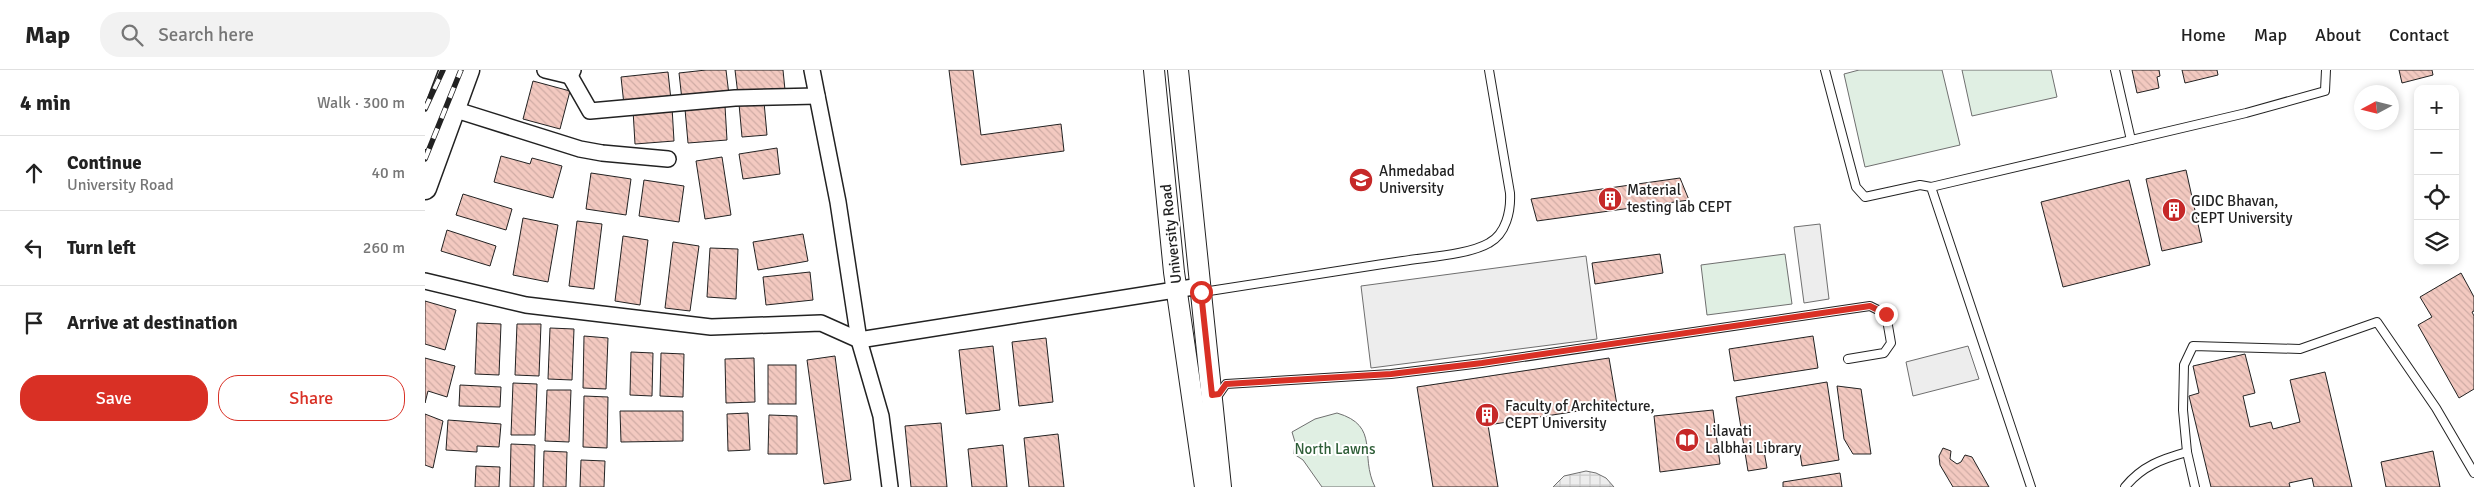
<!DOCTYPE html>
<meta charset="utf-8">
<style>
:root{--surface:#fff;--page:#f2f2f2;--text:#222;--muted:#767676;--line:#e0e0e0;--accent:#d93025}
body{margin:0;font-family:Signika,sans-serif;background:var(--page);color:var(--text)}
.controls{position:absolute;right:15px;top:15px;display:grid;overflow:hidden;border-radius:10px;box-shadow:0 2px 8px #0003}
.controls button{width:45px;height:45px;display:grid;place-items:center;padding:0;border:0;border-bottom:1px solid var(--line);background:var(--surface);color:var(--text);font:25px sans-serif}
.compass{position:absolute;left:1929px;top:15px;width:45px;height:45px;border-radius:50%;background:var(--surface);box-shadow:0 2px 8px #0003;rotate:263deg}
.stop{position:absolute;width:15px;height:15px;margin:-11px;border:4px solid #d93025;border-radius:50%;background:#fff}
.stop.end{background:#d93025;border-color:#fff;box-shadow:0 1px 5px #0008}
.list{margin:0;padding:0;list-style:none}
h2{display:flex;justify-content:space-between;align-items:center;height:65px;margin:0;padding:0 20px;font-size:21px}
h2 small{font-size:16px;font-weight:400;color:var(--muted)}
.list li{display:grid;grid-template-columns:32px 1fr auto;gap:15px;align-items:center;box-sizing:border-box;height:75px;padding:0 20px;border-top:1px solid var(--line)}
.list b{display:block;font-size:19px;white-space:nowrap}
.list p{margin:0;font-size:16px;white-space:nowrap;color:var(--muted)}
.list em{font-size:16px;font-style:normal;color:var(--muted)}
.actions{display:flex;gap:10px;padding:15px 20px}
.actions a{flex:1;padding:11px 0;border:1px solid var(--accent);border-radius:20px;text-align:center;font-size:18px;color:var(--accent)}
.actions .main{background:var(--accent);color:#fff}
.icon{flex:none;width:28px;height:28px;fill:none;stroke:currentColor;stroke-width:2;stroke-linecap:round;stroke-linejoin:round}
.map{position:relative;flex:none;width:2049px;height:417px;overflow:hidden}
header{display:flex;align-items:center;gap:30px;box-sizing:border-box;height:70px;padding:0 25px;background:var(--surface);border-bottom:1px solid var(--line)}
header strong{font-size:24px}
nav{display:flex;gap:28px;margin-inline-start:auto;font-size:18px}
.search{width:350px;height:45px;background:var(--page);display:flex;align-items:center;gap:12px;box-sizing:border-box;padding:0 18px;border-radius:20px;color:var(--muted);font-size:19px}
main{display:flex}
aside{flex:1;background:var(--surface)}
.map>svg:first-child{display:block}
</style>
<header>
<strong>Map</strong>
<div class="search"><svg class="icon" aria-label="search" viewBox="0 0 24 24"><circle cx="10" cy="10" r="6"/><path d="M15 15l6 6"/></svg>Search here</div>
<nav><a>Home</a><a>Map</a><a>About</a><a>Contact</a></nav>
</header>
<main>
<aside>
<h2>4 min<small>Walk · 300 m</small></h2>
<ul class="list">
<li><svg class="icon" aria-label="ahead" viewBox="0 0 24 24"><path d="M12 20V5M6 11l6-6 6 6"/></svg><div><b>Continue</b><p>University Road</p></div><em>40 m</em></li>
<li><svg class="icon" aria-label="left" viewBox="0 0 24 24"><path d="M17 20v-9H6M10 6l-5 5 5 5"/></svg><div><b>Turn left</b></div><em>260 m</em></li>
<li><svg class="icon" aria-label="arrive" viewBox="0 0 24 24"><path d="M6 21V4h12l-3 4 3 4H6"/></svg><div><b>Arrive at destination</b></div></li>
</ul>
<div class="actions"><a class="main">Save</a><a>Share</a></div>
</aside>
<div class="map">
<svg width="2049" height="417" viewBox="0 0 2049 417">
<defs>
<pattern id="plaza-grid" width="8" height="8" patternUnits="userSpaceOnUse" patternTransform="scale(1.25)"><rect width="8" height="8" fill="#ededed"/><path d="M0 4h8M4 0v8" fill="none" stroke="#cbcbcb"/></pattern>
<pattern id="building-back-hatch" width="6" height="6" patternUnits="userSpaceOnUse" patternTransform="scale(1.25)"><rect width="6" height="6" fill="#f3c9c0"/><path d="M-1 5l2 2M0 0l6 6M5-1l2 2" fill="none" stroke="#d0aca5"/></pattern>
</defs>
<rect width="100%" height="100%" fill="#fff"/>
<g fill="#e0efe3" stroke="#6f6f6f">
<path d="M 1434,0 L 1517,0 L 1535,75 L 1440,97 L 1419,4 Z"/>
<path d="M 1537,0 L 1626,0 L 1632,27 L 1547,46 Z"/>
<path d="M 1360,184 L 1367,234 L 1282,245 L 1276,195 Z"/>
<path d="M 912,343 C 956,356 934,385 950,417 L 897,417 L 878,390 L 869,384 L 870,372 L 867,362 L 890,349 Z"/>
</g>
<g fill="#ededed" stroke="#6f6f6f">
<path d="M 1395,154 L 1404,229 L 1379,233 L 1369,157 Z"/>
<path d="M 1161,186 L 1172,269 L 946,298 L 936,216 Z"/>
<path d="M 1543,276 L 1554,309 L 1488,326 L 1481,292 Z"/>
</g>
<path fill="url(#plaza-grid)" stroke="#6f6f6f" d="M 1161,401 L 1171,403 L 1181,408 L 1189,417 L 1128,417 L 1139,406 Z"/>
<g fill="url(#building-back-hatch)" stroke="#222">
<path d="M 281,0 L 301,0 L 304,25 L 257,30 L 254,3 Z"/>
<path d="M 310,0 L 358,0 L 360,20 L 313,25 Z"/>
<path d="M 524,0 L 548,0 L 556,65 L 636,54 L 639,81 L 536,95 Z"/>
<path d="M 1707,0 L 1734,0 L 1735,6 L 1732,7 L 1734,18 L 1712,23 Z"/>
<path d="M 1757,0 L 1792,0 L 1793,5 L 1760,13 Z"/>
<path d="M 1974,0 L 2007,0 L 2008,5 L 1977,13 Z"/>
<path d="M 243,2 L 246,30 L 199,35 L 196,7 Z"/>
<path d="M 108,11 L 145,21 L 135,59 L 98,49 Z"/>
<path d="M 339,32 L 342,65 L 317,67 L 314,34 Z"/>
<path d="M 300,36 L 302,70 L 263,73 L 260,39 Z"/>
<path d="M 247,37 L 249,71 L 210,74 L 208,40 Z"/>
<path d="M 352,78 L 355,104 L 318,109 L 314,84 Z"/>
<path d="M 76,86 L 105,94 L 107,88 L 137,96 L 128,128 L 69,112 Z"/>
<path d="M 297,87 L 306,145 L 280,149 L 271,91 Z"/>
<path d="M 1761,100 L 1777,172 L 1737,181 L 1721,109 Z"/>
<path d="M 166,103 L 206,109 L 201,145 L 161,139 Z"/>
<path d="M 1255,108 L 1264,130 L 1112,151 L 1106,129 Z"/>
<path d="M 219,110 L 259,116 L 254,152 L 214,146 Z"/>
<path d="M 1704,110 L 1725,195 L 1638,217 L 1616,132 Z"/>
<path d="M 38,124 L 87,139 L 81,160 L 31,145 Z"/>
<path d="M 98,148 L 133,155 L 123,212 L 88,205 Z"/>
<path d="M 152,151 L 177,154 L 169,219 L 144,216 Z"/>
<path d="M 22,160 L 71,176 L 65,196 L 16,181 Z"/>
<path d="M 378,164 L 383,191 L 333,200 L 328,172 Z"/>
<path d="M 198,166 L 223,170 L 215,235 L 190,231 Z"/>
<path d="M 248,172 L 274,176 L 265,241 L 240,238 Z"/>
<path d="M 285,178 L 313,179 L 311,229 L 282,227 Z"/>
<path d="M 1235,184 L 1238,203 L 1170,214 L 1167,193 Z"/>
<path d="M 385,202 L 388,230 L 341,235 L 338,207 Z"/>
<path d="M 2036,203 L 2049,227 L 2049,241 L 2047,242 L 2049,246 L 2049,319 L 2034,328 L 1993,255 L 2007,247 L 1995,227 Z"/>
<path d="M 0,231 L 31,240 L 20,280 L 0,274 Z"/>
<path d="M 52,253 L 76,254 L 74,305 L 50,304 Z"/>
<path d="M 92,254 L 116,254 L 114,306 L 90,305 Z"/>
<path d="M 125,258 L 149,259 L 147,310 L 123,309 Z"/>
<path d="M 159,266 L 183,268 L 181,319 L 158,318 Z"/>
<path d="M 1388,266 L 1393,298 L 1309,311 L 1304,279 Z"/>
<path d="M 621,268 L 628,332 L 594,336 L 587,272 Z"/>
<path d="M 568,276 L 575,340 L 541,344 L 534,280 Z"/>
<path d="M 206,282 L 228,283 L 227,326 L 205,325 Z"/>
<path d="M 236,283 L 259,284 L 258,327 L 235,326 Z"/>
<path d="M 1820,284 L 1830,323 L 1818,326 L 1825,357 L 1846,352 L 1848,359 L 1875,352 L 1865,310 L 1900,302 L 1927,417 L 1889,417 L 1887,408 L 1864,413 L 1865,417 L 1786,417 L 1764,326 L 1774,323 L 1768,296 Z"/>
<path d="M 410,286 L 426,410 L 399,414 L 382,290 Z"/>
<path d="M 0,288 L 30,296 L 22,327 L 3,321 L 0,333 Z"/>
<path d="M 329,288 L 330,332 L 301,333 L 300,289 Z"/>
<path d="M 1184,288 L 1192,335 L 1063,355 L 1073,417 L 1008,417 L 992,317 Z"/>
<rect x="343" y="295" width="28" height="39"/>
<path d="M 1402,312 L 1414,390 L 1377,396 L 1374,376 L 1339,381 L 1342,398 L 1323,401 L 1311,327 Z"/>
<path d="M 88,313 L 112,314 L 110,365 L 86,365 Z"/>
<path d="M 35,315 L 76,317 L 75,337 L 34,336 Z"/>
<path d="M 1412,316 L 1436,319 L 1446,384 L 1428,384 L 1419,369 Z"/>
<path d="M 122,320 L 146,320 L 144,372 L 120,371 Z"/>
<path d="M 159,326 L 183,327 L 182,378 L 158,377 Z"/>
<path d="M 1288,340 L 1295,394 L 1235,402 L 1229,346 Z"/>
<path d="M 195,341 L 258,341 L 258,371 L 196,372 Z"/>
<path d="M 323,343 L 325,380 L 303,381 L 302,344 Z"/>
<path d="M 0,344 L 18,351 L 8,398 L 0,395 Z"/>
<path d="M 344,345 L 372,346 L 372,384 L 343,384 Z"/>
<path d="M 23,350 L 76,354 L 74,377 L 52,376 L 52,382 L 21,380 Z"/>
<path d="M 516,353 L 522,417 L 486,417 L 480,356 Z"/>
<path d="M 633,364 L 639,417 L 604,417 L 599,368 Z"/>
<path d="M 86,374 L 110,375 L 109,417 L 85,417 Z"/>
<path d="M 578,375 L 582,417 L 547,417 L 543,379 Z"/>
<path d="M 1518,378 L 1526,381 L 1525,389 L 1532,394 L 1536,392 L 1540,385 L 1547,387 L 1564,417 L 1528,417 L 1515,395 L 1514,386 Z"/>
<path d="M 119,381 L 142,382 L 141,417 L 118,417 Z"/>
<path d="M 2008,381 L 2015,417 L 1961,417 L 1956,392 Z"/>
<path d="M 156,390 L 180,391 L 179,417 L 155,417 Z"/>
<path d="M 51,396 L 75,397 L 74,417 L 50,417 Z"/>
<path d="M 1415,403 L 1417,417 L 1358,417 L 1358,412 Z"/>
</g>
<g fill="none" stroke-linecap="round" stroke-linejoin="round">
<g stroke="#222" stroke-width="10">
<g id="service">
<path d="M 1400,0 L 1431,117 L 1440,127 L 1495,115 L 1506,117 L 1606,417"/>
<path d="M 1690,0 L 1706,70"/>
<path d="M 1506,117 L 1821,43 L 1900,21 L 1901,0"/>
<path d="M 778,222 C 844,212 911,201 978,191 C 1002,187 1043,185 1064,173 C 1081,164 1086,141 1085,123 L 1064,0"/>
<path d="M 788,325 L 794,324 L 801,314 L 966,304 L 1057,293 L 1445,236 L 1461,244 L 1466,273 L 1459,283 L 1423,289"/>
<path d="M 1762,382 L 1770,417"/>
<path d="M 1700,417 C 1717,396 1737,389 1762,382 L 1758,340 L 1759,295 L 1768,276 L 1875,279 L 1952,252 L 2011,338 L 2049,403"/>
</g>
</g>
<g stroke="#222" stroke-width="18">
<g id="minor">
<path d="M 120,0 L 145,6 L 148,0"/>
<path d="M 387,0 L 413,132 L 434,270 L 456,346 L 465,417"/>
<path d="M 145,6 L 165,41 L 310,28 L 392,26"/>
<path d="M 28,39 L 155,79 L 177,83 L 243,89"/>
<path d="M 0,211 L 101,235 L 286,257 L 396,253 L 434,270 L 775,216"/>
</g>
</g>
<g stroke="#222" stroke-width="22">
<g id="tertiary">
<path d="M 729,0 L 749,202 L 780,417"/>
<path d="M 753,0 L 796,417"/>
</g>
</g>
<g stroke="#222" stroke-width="25">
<g id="secondary">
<path d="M 0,68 L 26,0"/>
<path d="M 0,118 L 43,0"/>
</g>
</g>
<use href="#service" stroke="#fff" stroke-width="8"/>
<use href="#minor" stroke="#fff" stroke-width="15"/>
<use href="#tertiary" stroke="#fff" stroke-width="20"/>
<use href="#secondary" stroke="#fff" stroke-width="22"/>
<g stroke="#222" stroke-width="5.5">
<g id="rail">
<path d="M 0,39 L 18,0"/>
<path d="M 0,89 L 36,0"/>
</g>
</g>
<use href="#rail" stroke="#fff" stroke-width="4" stroke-dasharray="11" stroke-linecap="butt"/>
</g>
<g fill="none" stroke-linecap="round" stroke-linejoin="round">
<path stroke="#d93025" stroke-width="6" d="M 776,222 L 787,325 L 794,324 L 801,314 L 966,304 L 1057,293 L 1445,236 L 1461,244"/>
</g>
<defs>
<g id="university-disc" transform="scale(1.25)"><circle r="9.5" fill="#c62828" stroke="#fff"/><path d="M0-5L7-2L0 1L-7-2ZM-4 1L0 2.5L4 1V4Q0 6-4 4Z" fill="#fff"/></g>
<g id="building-disc" transform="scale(1.25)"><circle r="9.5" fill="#c62828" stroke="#fff"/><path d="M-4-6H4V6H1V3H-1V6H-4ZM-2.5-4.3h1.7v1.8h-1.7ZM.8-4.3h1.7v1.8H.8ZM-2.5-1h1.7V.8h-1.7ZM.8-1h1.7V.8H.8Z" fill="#fff"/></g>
<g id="library-disc" transform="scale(1.25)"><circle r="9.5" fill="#c62828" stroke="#fff"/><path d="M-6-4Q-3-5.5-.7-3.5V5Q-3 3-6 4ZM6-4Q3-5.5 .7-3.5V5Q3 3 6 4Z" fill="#fff"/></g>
</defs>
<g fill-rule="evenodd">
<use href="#university-disc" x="936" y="110"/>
<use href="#building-disc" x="1185" y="129"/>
<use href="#building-disc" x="1749" y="140"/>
<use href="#building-disc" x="1062" y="345"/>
<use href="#library-disc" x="1262" y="370"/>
</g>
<g text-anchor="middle" stroke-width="4" stroke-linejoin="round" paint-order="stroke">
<g font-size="15" fill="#222" stroke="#fff" text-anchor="start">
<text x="954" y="106">Ahmedabad<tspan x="954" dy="17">University</tspan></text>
<text x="1202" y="125">Material<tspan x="1202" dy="17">testing lab CEPT</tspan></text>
<text x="1766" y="136">GIDC Bhavan,<tspan x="1766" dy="17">CEPT University</tspan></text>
<text x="1080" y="341">Faculty of Architecture,<tspan x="1080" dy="17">CEPT University</tspan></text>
<text x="1280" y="366">Lilavati<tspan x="1280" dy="17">Lalbhai Library</tspan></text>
</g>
<g font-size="15" fill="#222" stroke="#fff">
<text transform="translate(746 164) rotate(-96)" y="5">University Road</text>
</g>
<g font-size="15" fill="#2f5e38" stroke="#fff">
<text x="910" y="384">North Lawns</text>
</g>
</g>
</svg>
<div class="controls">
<button>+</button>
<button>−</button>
<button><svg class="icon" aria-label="locate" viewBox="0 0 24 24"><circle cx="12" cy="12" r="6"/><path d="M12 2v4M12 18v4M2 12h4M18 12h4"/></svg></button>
<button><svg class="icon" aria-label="layers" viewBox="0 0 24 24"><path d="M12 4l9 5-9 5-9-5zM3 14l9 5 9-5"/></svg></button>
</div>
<svg class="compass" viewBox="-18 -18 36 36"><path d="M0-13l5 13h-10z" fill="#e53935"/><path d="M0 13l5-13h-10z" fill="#767676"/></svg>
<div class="stop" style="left:776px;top:222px"></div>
<div class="stop end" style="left:1461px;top:244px"></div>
</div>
</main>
